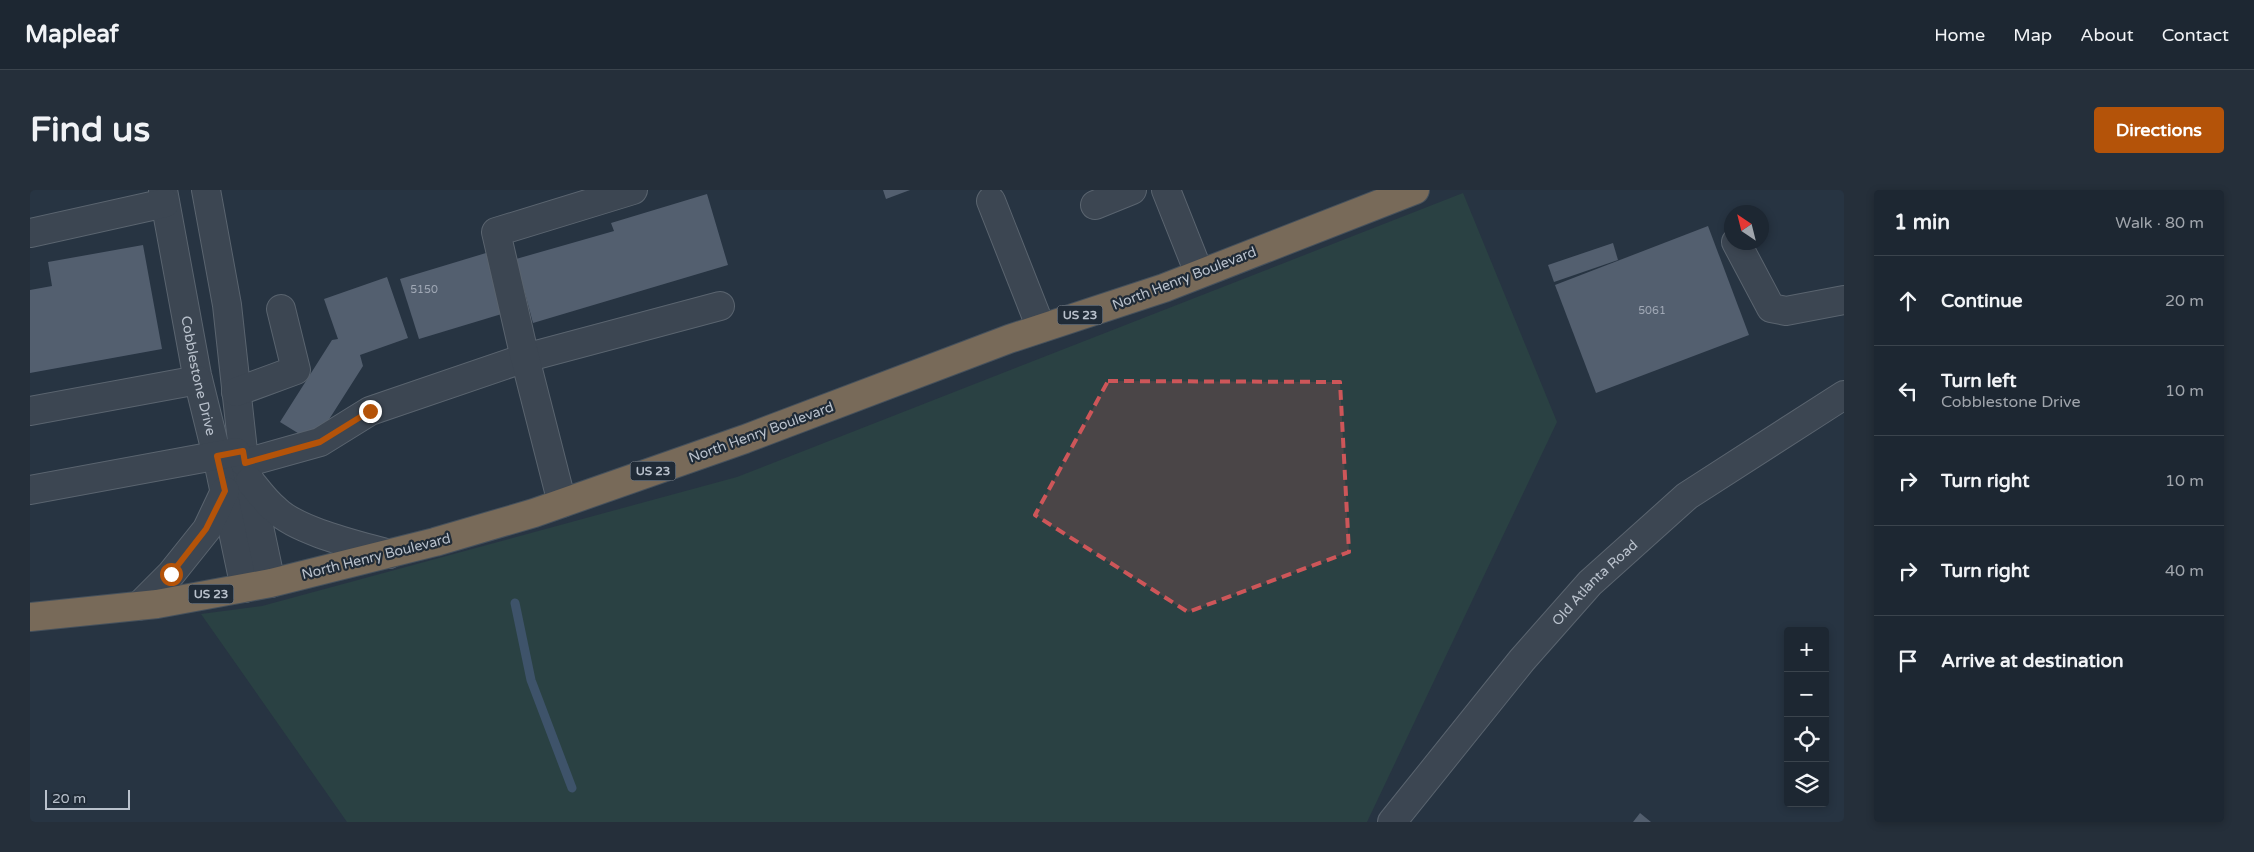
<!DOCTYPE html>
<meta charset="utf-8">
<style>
:root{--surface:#1d2732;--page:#252f3a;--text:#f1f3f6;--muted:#a0a5ac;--line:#3b444d;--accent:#b45309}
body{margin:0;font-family:"Varela Round",sans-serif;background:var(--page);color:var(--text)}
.controls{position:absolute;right:15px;bottom:15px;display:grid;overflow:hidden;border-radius:5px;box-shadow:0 2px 8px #0003}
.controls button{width:45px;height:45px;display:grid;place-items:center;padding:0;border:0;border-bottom:1px solid var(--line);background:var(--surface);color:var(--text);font:25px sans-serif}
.compass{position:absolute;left:1694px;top:15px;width:45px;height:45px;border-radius:50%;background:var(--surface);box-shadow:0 2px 8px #0003;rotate:325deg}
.scale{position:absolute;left:15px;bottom:12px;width:85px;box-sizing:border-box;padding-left:5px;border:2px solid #b9c1cc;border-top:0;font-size:14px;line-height:18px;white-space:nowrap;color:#b9c1cc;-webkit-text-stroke:4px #202b37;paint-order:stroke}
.stop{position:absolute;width:15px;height:15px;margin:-11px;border:4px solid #b45309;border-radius:50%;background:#fff}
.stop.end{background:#b45309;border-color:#fff;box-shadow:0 1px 5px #0008}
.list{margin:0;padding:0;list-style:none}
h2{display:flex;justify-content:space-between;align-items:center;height:65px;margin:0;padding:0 20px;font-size:21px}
h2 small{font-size:16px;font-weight:400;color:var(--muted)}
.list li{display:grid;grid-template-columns:32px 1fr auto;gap:15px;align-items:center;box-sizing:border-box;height:90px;padding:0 20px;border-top:1px solid var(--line)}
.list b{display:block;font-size:19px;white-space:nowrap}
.list p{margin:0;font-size:16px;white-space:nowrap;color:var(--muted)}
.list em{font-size:16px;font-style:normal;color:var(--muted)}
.icon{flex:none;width:28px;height:28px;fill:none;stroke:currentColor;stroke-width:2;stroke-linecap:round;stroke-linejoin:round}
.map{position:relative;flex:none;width:1814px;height:632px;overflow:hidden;border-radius:5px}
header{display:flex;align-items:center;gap:30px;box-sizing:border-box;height:70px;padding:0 25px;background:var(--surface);border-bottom:1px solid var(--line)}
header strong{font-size:24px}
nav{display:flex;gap:28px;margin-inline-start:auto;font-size:18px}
.intro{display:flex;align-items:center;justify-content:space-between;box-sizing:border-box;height:120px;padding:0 30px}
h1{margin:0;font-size:35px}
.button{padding:12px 22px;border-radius:5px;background:var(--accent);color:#fff;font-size:18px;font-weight:700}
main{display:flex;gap:30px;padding:0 30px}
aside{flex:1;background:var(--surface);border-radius:5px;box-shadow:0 2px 8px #0003}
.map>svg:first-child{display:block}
</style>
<header>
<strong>Mapleaf</strong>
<nav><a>Home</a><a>Map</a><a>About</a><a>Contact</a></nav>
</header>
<div class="intro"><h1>Find us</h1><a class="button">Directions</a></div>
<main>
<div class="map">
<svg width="1814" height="632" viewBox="0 0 1814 632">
<rect width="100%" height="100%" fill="#273442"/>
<path fill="#2a4143" d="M 1433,3 L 1527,232 L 1337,632 L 317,632 L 171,424 L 232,416 L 707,287 Z"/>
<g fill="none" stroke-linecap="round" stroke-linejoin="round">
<path stroke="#3e536a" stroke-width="9" d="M 485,413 L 501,490 L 542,598"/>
</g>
<g fill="#535f6f">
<path d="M 853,0 L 880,0 L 856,9 Z"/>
<path d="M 677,4 L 698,75 L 503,133 L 486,69 L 584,41 L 581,33 Z"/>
<path d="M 1678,36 L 1719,145 L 1566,203 L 1525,95 Z"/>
<path d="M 1583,53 L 1588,70 L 1524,92 L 1518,75 Z"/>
<path d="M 113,55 L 132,159 L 0,183 L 0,100 L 22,96 L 18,72 Z"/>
<path d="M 456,63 L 475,123 L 389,149 L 370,89 Z"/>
<path d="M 357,87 L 378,148 L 330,165 L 333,176 L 284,253 L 250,232 L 302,150 L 308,149 L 294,109 Z"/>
<path d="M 1610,623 L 1621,632 L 1603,632 Z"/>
</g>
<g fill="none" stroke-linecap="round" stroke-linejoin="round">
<g stroke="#5a646f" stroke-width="30">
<g id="minor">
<path id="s1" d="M 133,0 L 167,185 L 187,266 L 215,398"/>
<path d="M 176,0 L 197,115 L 213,261 L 241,393"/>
<path d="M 1136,0 L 1169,83"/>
<path d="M 961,11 L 1011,138"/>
<path d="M 1065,15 L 1102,0"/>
<path d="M 0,43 L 135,13"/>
<path d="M 1706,52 L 1741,118 L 1756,121 L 1814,110"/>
<path d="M 206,202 L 266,180 L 251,119"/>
<path d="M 0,221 L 168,190"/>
<path d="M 215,273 L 290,252 L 340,221 L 495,168 L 690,116"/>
<path d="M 220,291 C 228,301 236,312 246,320 C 269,342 328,355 359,364"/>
<path d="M 0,300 L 206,262"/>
<path d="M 532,313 L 495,168 L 466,42 L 603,0"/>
<path d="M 109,416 L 141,384 L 177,339 L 195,301"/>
<path id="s2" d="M 1362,632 L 1492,470 L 1560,393 L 1657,306 L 1814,205"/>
</g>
</g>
<g stroke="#46515c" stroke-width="30">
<path id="highway" d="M 0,427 L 127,414 L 241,393 L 405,352 L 504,323 L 715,249 L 979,149 L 1134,98 L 1385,0"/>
</g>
<use href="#minor" stroke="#3c4652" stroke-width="28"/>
<use href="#highway" stroke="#786a59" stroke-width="28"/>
</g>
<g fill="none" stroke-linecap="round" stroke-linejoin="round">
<path stroke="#b45309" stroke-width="6" d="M 141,384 L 176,339 L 195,301 L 187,266 L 213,261 L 215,273 L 290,252 L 340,221"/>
</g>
<path fill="#cd5659" fill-opacity="0.2" stroke="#cd5659" stroke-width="4" stroke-dasharray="10 6" stroke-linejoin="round" d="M 1078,191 L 1310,192 L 1319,362 L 1158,422 L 1005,325 Z"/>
<g text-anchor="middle" stroke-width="4.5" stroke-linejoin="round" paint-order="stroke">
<g font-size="11" fill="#a0a8b5">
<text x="394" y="103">5150</text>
<text x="1622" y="124">5061</text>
</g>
<g fill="#202b37" stroke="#8b949f" stroke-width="1">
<rect x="1027.5" y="115.5" width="45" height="19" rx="4"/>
<rect x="600.5" y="271.5" width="45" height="19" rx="4"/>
<rect x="158.5" y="394.5" width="45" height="19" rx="4"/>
</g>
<g font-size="12" font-weight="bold" fill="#b9c1cc">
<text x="1050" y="129">US 23</text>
<text x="623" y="285">US 23</text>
<text x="181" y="408">US 23</text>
</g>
<g font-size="14" fill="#b9c1cc" stroke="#202b37">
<text transform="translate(1154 88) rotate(-21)" y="5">North Henry Boulevard</text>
<text dy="5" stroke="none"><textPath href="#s1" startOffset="189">Cobblestone Drive</textPath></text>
<text transform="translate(731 242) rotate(-20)" y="5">North Henry Boulevard</text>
<text transform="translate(346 366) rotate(-14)" y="5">North Henry Boulevard</text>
<text dy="5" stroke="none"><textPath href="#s2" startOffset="314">Old Atlanta Road</textPath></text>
</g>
</g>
</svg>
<div class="controls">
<button>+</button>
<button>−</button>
<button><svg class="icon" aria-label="locate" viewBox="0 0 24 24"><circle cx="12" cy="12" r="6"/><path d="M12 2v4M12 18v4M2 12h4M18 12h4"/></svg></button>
<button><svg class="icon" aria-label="layers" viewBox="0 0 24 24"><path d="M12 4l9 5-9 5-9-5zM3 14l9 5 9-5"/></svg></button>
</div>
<svg class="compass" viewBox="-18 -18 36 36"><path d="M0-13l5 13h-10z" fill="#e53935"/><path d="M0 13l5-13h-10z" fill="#a0a5ac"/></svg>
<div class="scale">20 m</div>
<div class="stop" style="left:141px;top:384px"></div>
<div class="stop end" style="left:340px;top:221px"></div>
</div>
<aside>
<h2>1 min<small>Walk · 80 m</small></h2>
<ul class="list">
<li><svg class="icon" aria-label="ahead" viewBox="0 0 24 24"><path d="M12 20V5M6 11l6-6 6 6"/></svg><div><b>Continue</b></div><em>20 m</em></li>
<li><svg class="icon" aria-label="left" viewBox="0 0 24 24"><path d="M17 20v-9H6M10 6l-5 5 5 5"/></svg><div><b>Turn left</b><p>Cobblestone Drive</p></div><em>10 m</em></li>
<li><svg class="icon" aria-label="right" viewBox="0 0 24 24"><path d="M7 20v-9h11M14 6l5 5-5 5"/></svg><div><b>Turn right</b></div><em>10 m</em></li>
<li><svg class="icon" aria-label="right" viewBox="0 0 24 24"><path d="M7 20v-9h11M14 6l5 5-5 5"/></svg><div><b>Turn right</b></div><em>40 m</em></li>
<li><svg class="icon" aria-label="arrive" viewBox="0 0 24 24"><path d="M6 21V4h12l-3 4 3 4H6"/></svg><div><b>Arrive at destination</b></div></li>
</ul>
</aside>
</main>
